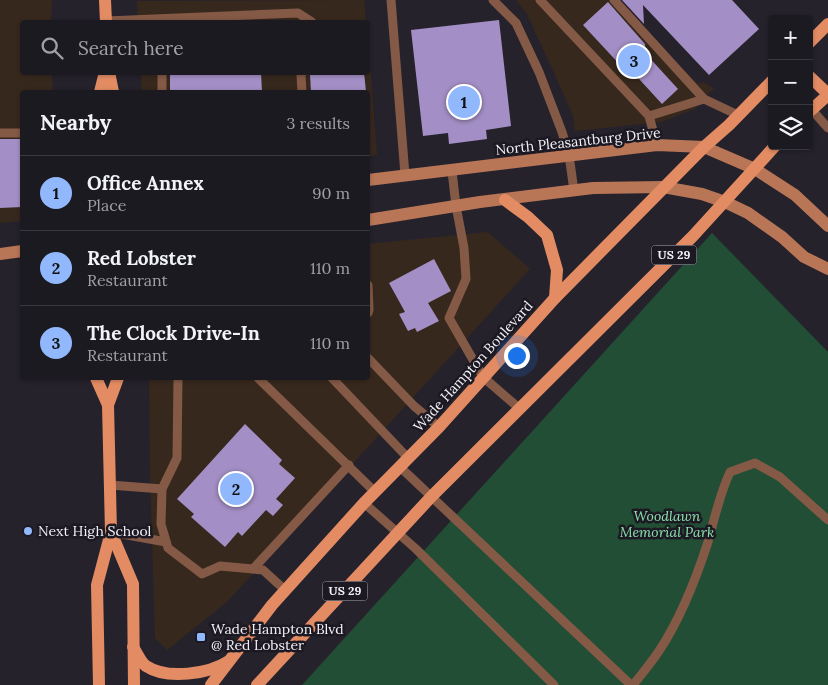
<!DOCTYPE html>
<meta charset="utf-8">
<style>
:root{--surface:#1c1a21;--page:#29272e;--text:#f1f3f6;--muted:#a0a1a5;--line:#3a383f;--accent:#91b8fd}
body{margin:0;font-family:Lora,serif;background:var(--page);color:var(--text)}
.controls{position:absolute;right:15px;top:15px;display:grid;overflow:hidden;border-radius:5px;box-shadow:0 1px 4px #0004}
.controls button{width:45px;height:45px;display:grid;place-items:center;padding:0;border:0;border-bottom:1px solid var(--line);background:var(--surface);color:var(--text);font:25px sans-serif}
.you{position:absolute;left:516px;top:355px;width:18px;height:18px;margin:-12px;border:4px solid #fff;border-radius:50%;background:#1a73e8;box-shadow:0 0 0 8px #1a73e833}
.badge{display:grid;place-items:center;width:32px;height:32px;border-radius:50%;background:var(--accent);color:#111;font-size:16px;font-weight:700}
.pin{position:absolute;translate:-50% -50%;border:2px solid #fff;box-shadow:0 1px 5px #0006}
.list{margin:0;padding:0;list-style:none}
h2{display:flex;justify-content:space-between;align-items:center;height:65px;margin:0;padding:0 20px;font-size:21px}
h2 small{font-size:16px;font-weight:400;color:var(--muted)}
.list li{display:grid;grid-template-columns:32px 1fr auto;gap:15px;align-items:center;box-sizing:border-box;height:75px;padding:0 20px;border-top:1px solid var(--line)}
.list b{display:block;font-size:19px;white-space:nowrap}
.list p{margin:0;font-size:16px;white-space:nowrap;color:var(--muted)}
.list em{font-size:16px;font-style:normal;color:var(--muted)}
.icon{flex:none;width:28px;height:28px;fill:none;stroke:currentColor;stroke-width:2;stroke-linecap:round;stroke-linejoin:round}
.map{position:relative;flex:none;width:828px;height:685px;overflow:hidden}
.search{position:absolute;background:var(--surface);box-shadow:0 1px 4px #0004;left:20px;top:20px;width:350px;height:55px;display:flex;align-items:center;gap:12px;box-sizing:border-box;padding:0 18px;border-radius:5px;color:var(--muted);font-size:19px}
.panel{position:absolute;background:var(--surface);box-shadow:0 1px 4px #0004;left:20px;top:90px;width:350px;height:290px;border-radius:5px}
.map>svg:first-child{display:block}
</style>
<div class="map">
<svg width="828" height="685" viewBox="0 0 828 685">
<rect width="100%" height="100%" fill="#26222c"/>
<g fill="#37281d">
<path d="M 0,0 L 52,0 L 51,22 L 22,22 L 22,72 L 52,73 L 53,92 L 22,92 L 22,221 L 0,223 Z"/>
<path d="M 364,0 L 366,22 L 138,22 L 137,1 Z"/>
<path d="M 516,0 L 613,0 L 698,84 L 703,82 L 714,88 L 695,109 L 661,122 L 575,131 L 573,116 L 555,75 L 527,14 Z"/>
<path d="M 368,40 L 377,155 L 368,156 L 368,92 L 142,92 L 141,73 L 368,72 Z"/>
<path d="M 488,232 L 530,269 L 227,602 L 167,650 L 155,638 L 150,469 L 149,378 L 368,378 L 368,244 Z"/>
</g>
<path fill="#214e35" d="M 712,233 L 828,352 L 828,685 L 302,685 Z"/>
<g fill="#a38fc5">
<path d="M 622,0 L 732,0 L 759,29 L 709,75 L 643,5 L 644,24 Z"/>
<path d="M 608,2 L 645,44 L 646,54 L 678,89 L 662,104 L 629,68 L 622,67 L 583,25 Z"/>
<path d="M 499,20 L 511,126 L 486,130 L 487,139 L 449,144 L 448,133 L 423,136 L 411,30 Z"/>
<path d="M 170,72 L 261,72 L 262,92 L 170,92 Z"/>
<path d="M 336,72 L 364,72 L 366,92 L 311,92 L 310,75 Z"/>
<path d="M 0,139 L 22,139 L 22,207 L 0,208 Z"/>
<path d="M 434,259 L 451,291 L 428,303 L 439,321 L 417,332 L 415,328 L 408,331 L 399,314 L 405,312 L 389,283 Z"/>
<path d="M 245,424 L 282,460 L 279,464 L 295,478 L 276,499 L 283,505 L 273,516 L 266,510 L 242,536 L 238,532 L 225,547 L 191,517 L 194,514 L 177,499 Z"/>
</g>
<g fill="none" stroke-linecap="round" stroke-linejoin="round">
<g stroke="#845946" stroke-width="9">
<path d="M 391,0 L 405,175"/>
<path d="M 493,0 L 516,23 L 539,72 L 562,132 L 569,155 L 574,191"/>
<path d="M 540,0 L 649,116 L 657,145"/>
<path d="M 614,0 L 704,99 L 738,115"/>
<path d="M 106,21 L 298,13 L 312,22"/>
<path d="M 162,72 L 162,92"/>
<path d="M 302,92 L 301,75 L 303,72"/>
<path d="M 812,110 L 828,128"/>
<path d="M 649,116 L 704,99"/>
<path d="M 0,133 L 22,133"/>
<path d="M 452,171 L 456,206 L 464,248 L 466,279 L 449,318 L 483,377 L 520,409"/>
<path d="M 368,285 L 369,310 L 368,313"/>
<path d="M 368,358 L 414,406 L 439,427"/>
<path d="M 178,378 L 177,458 L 162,489 L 161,524 L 168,548 L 202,574 L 220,566 L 263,570 L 286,591"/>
<path d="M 258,378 L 375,492"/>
<path d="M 332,378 L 408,458"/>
<path d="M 400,467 L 631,685"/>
<path d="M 110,485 L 162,489"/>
<path d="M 364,503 L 416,549 L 554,685"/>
<path d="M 111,532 L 166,542"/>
<path d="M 253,569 L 349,465"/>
<path d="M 633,685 C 642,674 651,663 659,651 C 681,618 696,579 708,542 C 715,517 719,496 730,472 L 755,463 L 780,477 L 828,520"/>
</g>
<g stroke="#b97657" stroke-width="12">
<path d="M 368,180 L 657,145 L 704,147 L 755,169 L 795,195 L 828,226"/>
<path d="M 368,220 L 480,202 L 593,188 L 663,187 L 702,194 L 725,202 L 748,213 L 782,237 L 804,257 L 828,269"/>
<path d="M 0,254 L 22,251"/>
</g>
<g stroke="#e38c64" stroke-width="12">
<path d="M 105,0 L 106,22"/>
<path d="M 809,43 L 828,24"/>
<path d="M 109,72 L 113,92"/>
<path d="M 809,76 L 828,94"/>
<path d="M 100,92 L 105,72"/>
<path d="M 809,112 L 828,95"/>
<path d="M 505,200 L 528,217 L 547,235 L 557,270 L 555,298"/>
<path d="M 96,378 L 108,405 L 111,532 L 97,585 L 99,685"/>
<path d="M 108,405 L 118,378"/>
<path d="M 111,532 L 133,584 L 134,685"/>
<path d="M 133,647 C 137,653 141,663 146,666 C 167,680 209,674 229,661"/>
<path d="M 211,685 L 272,605 L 364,503 L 439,427 L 555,298 L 704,147 L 729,125 L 772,81"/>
<path d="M 257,685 L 431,497 L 693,236 L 775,146"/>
</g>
</g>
<g fill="#91b8fd" stroke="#1c1922" stroke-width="2">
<circle cx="28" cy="531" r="5"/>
<rect x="196" y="632" width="10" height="10" rx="2.5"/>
</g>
<g text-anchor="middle" stroke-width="5" stroke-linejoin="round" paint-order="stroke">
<g fill="#1c1922" stroke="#b2b0b8" stroke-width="1">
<rect x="651.5" y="245.5" width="45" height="19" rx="4"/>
<rect x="322.5" y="581.5" width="45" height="19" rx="4"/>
</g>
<g font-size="12" font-weight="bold" fill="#f3f1f8">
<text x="674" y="259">US 29</text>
<text x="345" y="595">US 29</text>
</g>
<g font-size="14" fill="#f3f1f8" stroke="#1c1922">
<text transform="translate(578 141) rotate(-6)" y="5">North Pleasantburg Drive</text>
<text transform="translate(473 366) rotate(-48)" y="5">Wade Hampton Boulevard</text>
</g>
<g font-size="14" font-style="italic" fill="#8ae1ad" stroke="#1c1922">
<text x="667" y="521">Woodlawn<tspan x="667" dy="16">Memorial Park</tspan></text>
</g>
<g font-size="14" fill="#f3f1f8" stroke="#1c1922" text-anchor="start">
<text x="38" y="536">Next High School</text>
<text x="211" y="634">Wade Hampton Blvd<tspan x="211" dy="16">@ Red Lobster</tspan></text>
</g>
</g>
</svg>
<div class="controls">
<button>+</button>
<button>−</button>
<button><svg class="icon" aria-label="layers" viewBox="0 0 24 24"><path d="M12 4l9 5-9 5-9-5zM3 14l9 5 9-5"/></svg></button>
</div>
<div class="you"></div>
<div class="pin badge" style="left:464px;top:102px">1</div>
<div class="pin badge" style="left:236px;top:489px">2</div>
<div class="pin badge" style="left:634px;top:61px">3</div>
<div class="search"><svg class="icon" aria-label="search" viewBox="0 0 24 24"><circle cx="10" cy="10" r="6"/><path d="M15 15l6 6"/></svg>Search here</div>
<section class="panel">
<h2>Nearby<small>3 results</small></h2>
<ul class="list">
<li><span class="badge">1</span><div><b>Office Annex</b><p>Place</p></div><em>90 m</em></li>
<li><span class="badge">2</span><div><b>Red Lobster</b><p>Restaurant</p></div><em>110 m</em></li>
<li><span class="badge">3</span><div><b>The Clock Drive-In</b><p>Restaurant</p></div><em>110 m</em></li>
</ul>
</section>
</div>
